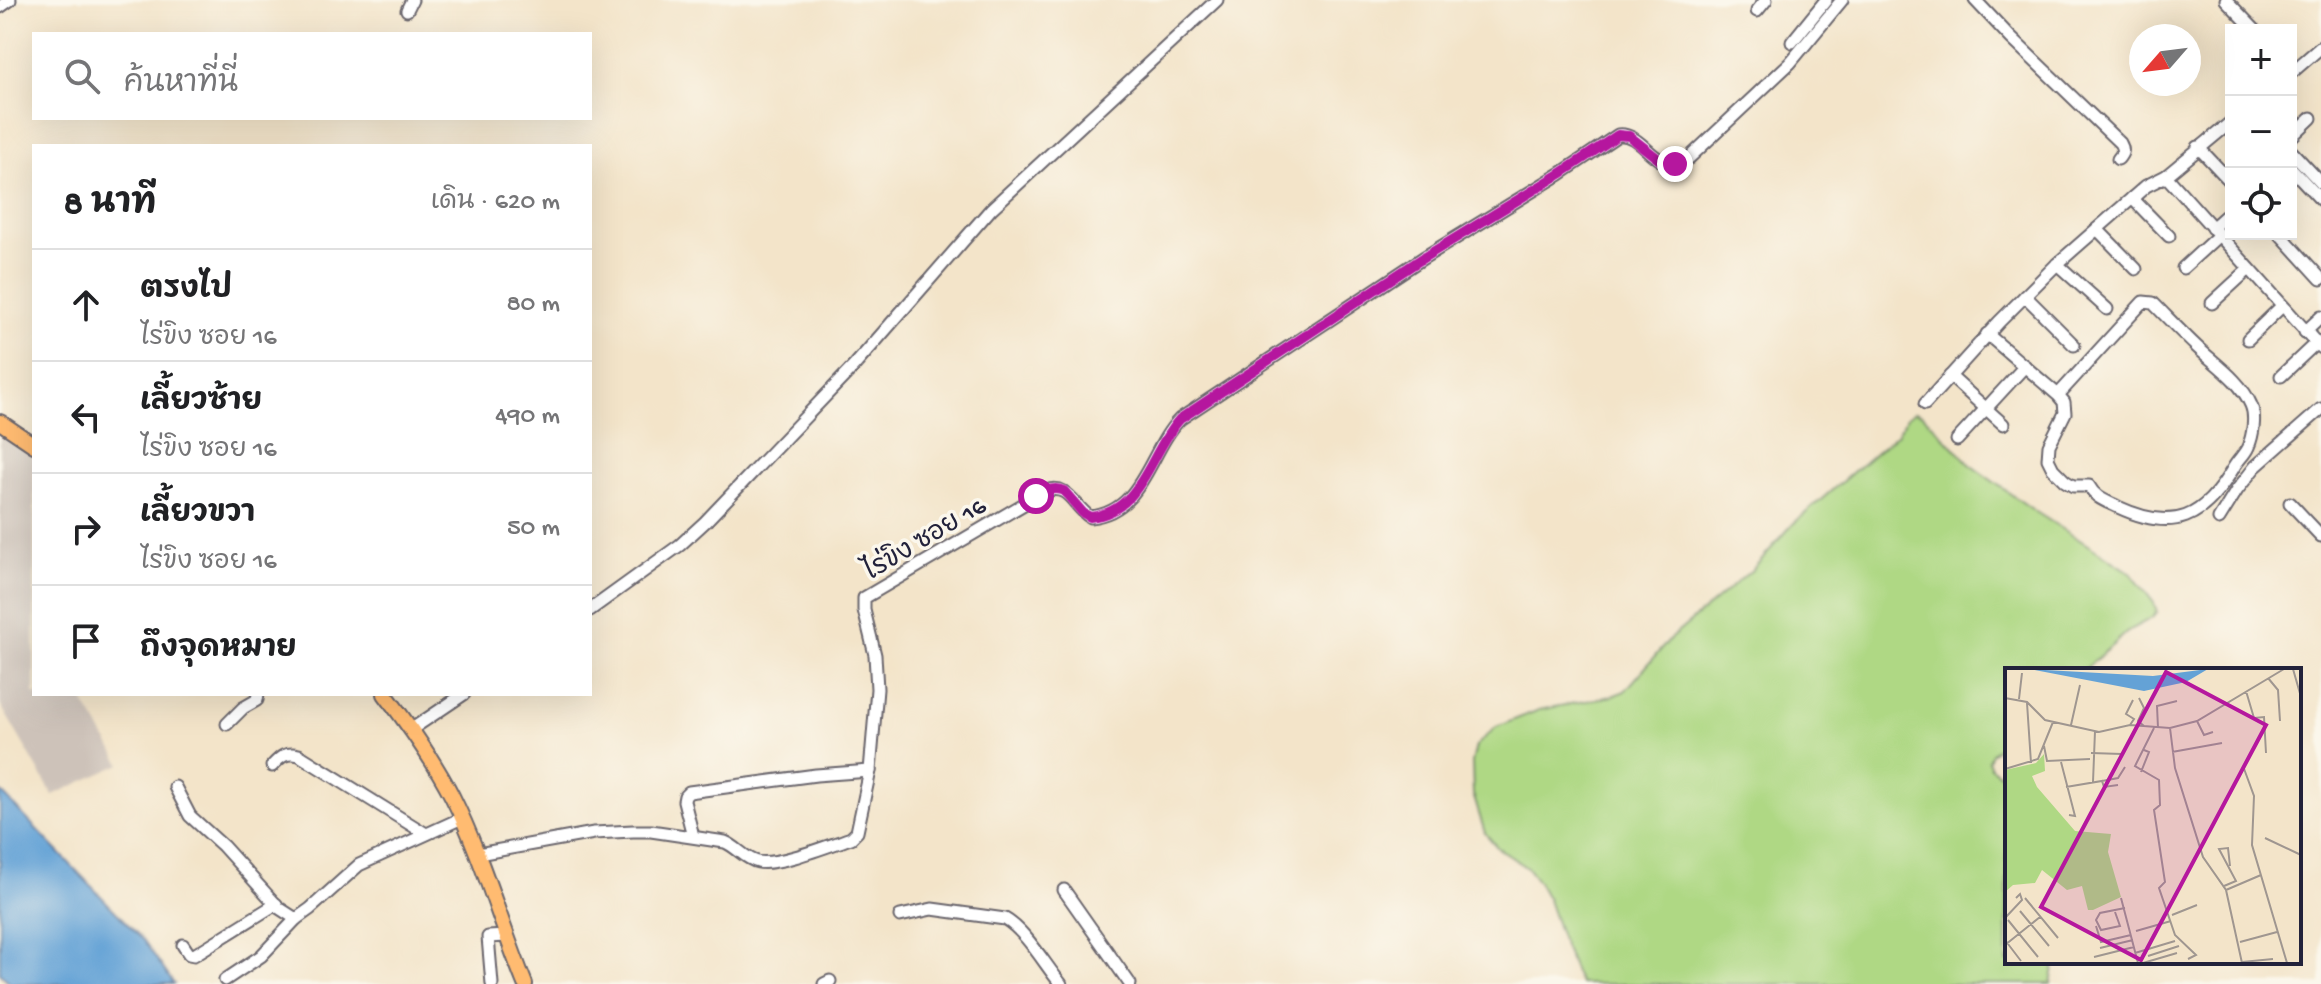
<!DOCTYPE html>
<html lang="th">
<meta charset="utf-8">
<style>
:root{--surface:#fff;--page:#f2f2f2;--text:#202124;--muted:#757577;--line:#e0e0e0}
body{margin:0;font-family:"Gochi Hand","Playpen Sans Thai",sans-serif;background:var(--page);color:var(--text)}
.controls{position:absolute;right:24px;top:24px;display:grid;overflow:hidden;border-radius:0px;box-shadow:0 8px 32px #0002}
.controls button{width:72px;height:72px;display:grid;place-items:center;padding:0;border:0;border-bottom:2px solid var(--line);background:var(--surface);color:var(--text);font:40px sans-serif}
.compass{position:absolute;left:2129px;top:24px;width:72px;height:72px;border-radius:50%;background:var(--surface);box-shadow:0 8px 32px #0002;rotate:242deg}
.stop{position:absolute;width:24px;height:24px;margin:-18px;border:6px solid #b5179e;border-radius:50%;background:#fff}
.stop.end{background:#b5179e;border-color:#fff;box-shadow:0 2px 8px #0008}
.list{margin:0;padding:0;list-style:none}
h2{display:flex;justify-content:space-between;align-items:center;height:104px;margin:0;padding:0 32px;font-size:34px}
h2 small{font-size:26px;font-weight:400;color:var(--muted)}
.list li{display:grid;grid-template-columns:52px 1fr auto;gap:24px;align-items:center;box-sizing:border-box;height:112px;padding:0 32px;border-top:2px solid var(--line)}
.list b{display:block;font-size:30px;white-space:nowrap}
.list p{margin:0;font-size:26px;white-space:nowrap;color:var(--muted)}
.list em{font-size:26px;font-style:normal;color:var(--muted)}
.icon{flex:none;width:44px;height:44px;fill:none;stroke:currentColor;stroke-width:2;stroke-linecap:round;stroke-linejoin:round}
.map{position:relative;flex:none;width:2321px;height:984px;overflow:hidden}
.search{position:absolute;background:var(--surface);box-shadow:0 8px 32px #0002;left:32px;top:32px;width:560px;height:88px;display:flex;align-items:center;gap:20px;box-sizing:border-box;padding:0 28px;border-radius:0px;color:var(--muted);font-size:30px}
.panel{position:absolute;background:var(--surface);box-shadow:0 8px 32px #0002;left:32px;top:144px;width:560px;height:552px;border-radius:0px}
.map>svg:first-child{display:block}
</style>
<div class="map">
<svg width="2321" height="984" viewBox="0 0 2321 984">
<rect width="100%" height="100%" fill="#fbf7ec"/>
<filter id="ink" filterUnits="userSpaceOnUse"><feTurbulence type="fractalNoise" baseFrequency=".0125" numOctaves="2"/><feDisplacementMap in="SourceGraphic" scale="16" xChannelSelector="R" yChannelSelector="G"/><feConvolveMatrix kernelMatrix="1 2 1 2 8 2 1 2 1" color-interpolation-filters="sRGB"/></filter>
<filter id="wash" filterUnits="userSpaceOnUse"><feTurbulence type="fractalNoise" baseFrequency=".006" numOctaves="4" result="noise"/><feDisplacementMap in="SourceGraphic" scale="32" xChannelSelector="R" yChannelSelector="G"/><feGaussianBlur stdDeviation="1.8" result="paint"/><feColorMatrix in="noise" values="0 0 0 0 0 0 0 0 0 0 0 0 0 0 0 0 0 1.4 0 .05"/><feComposite in="paint" operator="in"/></filter>
<g filter="url(#wash)">
<rect width="100%" height="100%" fill="#f3e4c9"/>
<path fill="#cdc2b9" d="M 0,433 L 34,457 L 34,694 L 79,694 L 121,764 L 53,795 L 0,704 Z"/>
<path fill="#afd884" stroke="#687d60" stroke-width="2" d="M 1915,412 L 1923,415 L 1973,467 L 2036,512 L 2130,572 L 2154,603 L 2157,612 L 2152,618 L 2131,629 L 2084,670 L 2007,670 L 2007,739 L 1991,753 L 1988,761 L 1991,767 L 2007,780 L 2007,962 L 2055,962 L 2051,984 L 1580,984 L 1565,949 L 1548,900 L 1538,882 L 1528,869 L 1497,847 L 1485,833 L 1473,794 L 1472,762 L 1476,746 L 1496,727 L 1539,710 L 1612,696 L 1625,691 L 1671,638 L 1753,569 L 1793,524 L 1898,433 L 1908,416 Z"/>
<path fill="#64a2d6" stroke="#436288" stroke-width="2" d="M 0,791 L 144,941 L 174,984 L 11,984 L 0,973 Z"/>
</g>
<g filter="url(#ink)">
<g fill="none" stroke-linecap="round" stroke-linejoin="round">
<g stroke="#6b666d" stroke-width="15">
<g id="minor">
<path d="M 1975,0 L 2011,38 L 2120,143 C 2124,150 2123,153 2118,159"/>
<path d="M 2226,0 L 2255,30"/>
<path d="M 0,7 L 10,0"/>
<path d="M 407,10 L 412,0"/>
<path d="M 1757,11 L 1766,0"/>
<path d="M 1792,42 L 1826,0"/>
<path d="M 2291,73 L 2321,47"/>
<path d="M 2291,137 L 2311,118"/>
<path d="M 2198,147 L 2231,182"/>
<path d="M 2291,151 L 2321,183"/>
<path d="M 2291,168 L 2321,200"/>
<path d="M 2166,176 L 2321,348"/>
<path d="M 2132,198 L 2169,236"/>
<path d="M 2212,228 L 2231,211"/>
<path d="M 2097,229 L 2136,269"/>
<path d="M 2280,234 L 2321,279"/>
<path d="M 2057,264 L 2107,309"/>
<path d="M 2183,268 L 2219,235"/>
<path d="M 2025,296 L 2074,345"/>
<path d="M 2212,303 L 2249,269"/>
<path d="M 2305,332 L 2321,317"/>
<path d="M 1987,334 L 2058,395 L 2064,402 L 2065,413 L 2049,445 L 2048,459 L 2053,469 L 2065,481 L 2073,486 L 2089,486 C 2095,498 2106,501 2118,507 C 2174,533 2204,519 2234,467 C 2238,460 2245,454 2248,447 C 2253,436 2256,416 2251,405 C 2241,381 2215,364 2197,347 C 2182,333 2168,318 2153,303 L 2143,302 L 2058,395"/>
<path d="M 2248,339 L 2282,306"/>
<path d="M 1950,376 L 2003,424"/>
<path d="M 2281,376 L 2316,343"/>
<path d="M 1925,404 L 1999,322 L 2057,264 L 2146,186 L 2166,176 L 2231,122"/>
<path d="M 1957,440 L 2025,366"/>
<path d="M 2290,503 L 2321,536"/>
<path d="M 2219,519 L 2237,490 L 2255,467 L 2321,409"/>
<path d="M 590,610 L 680,545 L 705,522 L 854,366 L 991,209 L 1217,0"/>
<path d="M 227,724 L 243,708 L 257,700 L 258,694"/>
<path d="M 412,729 L 464,694"/>
<path d="M 272,766 C 281,756 286,752 299,755 L 426,834"/>
<path d="M 175,787 L 190,816 L 223,846 L 279,908 L 296,919 L 310,909 L 359,865 L 462,818"/>
<path d="M 693,836 L 684,801 L 685,796 L 689,792 L 816,775 L 870,771"/>
<path d="M 478,854 L 594,833 L 633,831 L 651,831 L 725,842 C 737,847 745,859 758,862 C 778,866 830,845 851,838 L 857,832 L 870,771 L 877,689 L 875,655 L 864,610 L 864,598 L 1046,491 C 1069,483 1073,506 1090,517 C 1144,512 1149,450 1180,419 L 1423,258 L 1560,174 L 1618,135 C 1641,132 1653,168 1677,163 C 1681,162 1685,160 1689,158 L 1790,63 L 1842,0"/>
<path d="M 1064,890 L 1130,984"/>
<path d="M 900,916 L 932,909 L 1005,919 C 1026,931 1045,965 1061,984"/>
<path d="M 183,945 L 189,954 L 194,955 L 276,904"/>
<path d="M 225,980 L 261,956 L 296,919"/>
<path d="M 492,984 L 488,937 L 507,936"/>
<path d="M 824,984 L 830,981"/>
</g>
</g>
<g stroke="#6b666d" stroke-width="18">
<g id="major">
<path d="M 0,422 L 34,445"/>
<path d="M 385,694 C 410,727 433,759 452,796 C 482,856 500,922 525,984"/>
</g>
</g>
<use href="#minor" stroke="#fff" stroke-width="11"/>
<use href="#major" stroke="#ffbb71" stroke-width="14"/>
</g>
</g>
<g fill="none" stroke-linecap="round" stroke-linejoin="round" filter="url(#ink)">
<path stroke="#b5179e" stroke-width="10" d="M 1036,496 C 1046,491 1054,486 1064,491 L 1083,513 L 1090,517 C 1143,512 1150,451 1180,419 L 1423,258 L 1560,174 L 1618,135 L 1629,136 L 1661,161 L 1675,164"/>
</g>
<g text-anchor="middle" stroke-width="7" stroke-linejoin="round" paint-order="stroke">
<g font-size="26" fill="#22223b" stroke="#fbf7ec">
<text transform="translate(924 537) rotate(-31)" y="9">ไร่ขิง ซอย 16</text>
</g>
</g>
<g transform="translate(2005 668)">
<rect width="296" height="296" fill="#f3e4c9"/>
<path d="M 39,86 L 40,103 L 27,108 L 32,119 L 70,163 L 106,166 L 103,184 L 116,229 L 88,242 L 83,242 L 77,218 L 62,222 L 37,202 L 30,215 L 8,217 L 0,224 L 0,102 L 31,95 Z" fill="#afd884"/>
<path d="M 24,1 L 148,8 L 203,1 L 181,14 L 139,23 Z" fill="#64a2d6"/>
<path fill="none" stroke="#9f9690" stroke-width="2" d="M 288,1 L 296,29M 263,10 L 273,22 L 275,53M 241,23 L 249,50 L 259,49 L 261,85M 0,30 L 22,34 L 40,52 L 94,64 L 125,57 L 165,60 L 192,53 L 279,1M 134,30 L 139,40 L 133,53 L 139,58M 14,31 L 17,5M 22,35 L 26,95M 0,39 L 1,15M 192,53 L 199,67 L 208,64M 66,57 L 75,17M 125,57 L 129,51 L 121,46 L 128,32M 149,60 L 130,98 L 154,112 L 155,137 L 149,142 L 160,214 L 154,220 L 170,267 L 191,287 L 183,291M 153,60 L 152,38 L 172,33M 165,60 L 170,100 L 198,189 L 221,222 L 237,295M 39,78 L 42,93 L 85,91M 167,84 L 217,75M 86,85 L 117,86M 56,94 L 70,148 L 64,147M 238,98 L 249,128 L 247,177 L 282,295M 0,101 L 33,91 L 48,54M 136,104 L 144,84 L 139,82M 97,113 L 113,110 L 120,99M 88,114 L 90,63M 61,119 L 97,113 L 99,119 L 113,117M 260,170 L 296,187M 219,218 L 231,213 L 214,181 L 223,180 L 225,198M 221,222 L 256,207M 20,230 L 53,270M 116,230 L 133,295M 15,243 L 44,278M 110,244 L 115,258 L 96,262 L 91,252 L 95,245 L 120,240M 167,247 L 192,237M 0,250 L 17,232 L 15,226 L 11,230M 3,252 L 33,289M 91,258 L 96,274 L 126,267M 131,263 L 166,253M 0,272 L 16,293M 235,274 L 272,264M 0,277 L 35,249M 95,280 L 128,272M 130,285 L 170,273M 143,288 L 174,278M 89,289 L 129,279M 237,294 L 268,291M 138,295 L 172,285"/>
<path fill="#b5179e" fill-opacity="0.15" stroke="#b5179e" stroke-width="4" d="M 161,4 L 261,57 L 136,292 L 36,239 Z"/>
<rect width="296" height="296" fill="none" stroke="#22223b" stroke-width="4"/>
</g>
</svg>
<div class="controls">
<button>+</button>
<button>−</button>
<button><svg class="icon" aria-label="locate" viewBox="0 0 24 24"><circle cx="12" cy="12" r="6"/><path d="M12 2v4M12 18v4M2 12h4M18 12h4"/></svg></button>
</div>
<svg class="compass" viewBox="-18 -18 36 36"><path d="M0-13l5 13h-10z" fill="#e53935"/><path d="M0 13l5-13h-10z" fill="#757577"/></svg>
<div class="stop" style="left:1036px;top:496px"></div>
<div class="stop end" style="left:1675px;top:164px"></div>
<div class="search"><svg class="icon" aria-label="search" viewBox="0 0 24 24"><circle cx="10" cy="10" r="6"/><path d="M15 15l6 6"/></svg>ค้นหาที่นี่</div>
<section class="panel">
<h2>8 นาที<small>เดิน · 620 m</small></h2>
<ul class="list">
<li><svg class="icon" aria-label="ahead" viewBox="0 0 24 24"><path d="M12 20V5M6 11l6-6 6 6"/></svg><div><b>ตรงไป</b><p>ไร่ขิง ซอย 16</p></div><em>80 m</em></li>
<li><svg class="icon" aria-label="left" viewBox="0 0 24 24"><path d="M17 20v-9H6M10 6l-5 5 5 5"/></svg><div><b>เลี้ยวซ้าย</b><p>ไร่ขิง ซอย 16</p></div><em>490 m</em></li>
<li><svg class="icon" aria-label="right" viewBox="0 0 24 24"><path d="M7 20v-9h11M14 6l5 5-5 5"/></svg><div><b>เลี้ยวขวา</b><p>ไร่ขิง ซอย 16</p></div><em>50 m</em></li>
<li><svg class="icon" aria-label="arrive" viewBox="0 0 24 24"><path d="M6 21V4h12l-3 4 3 4H6"/></svg><div><b>ถึงจุดหมาย</b></div></li>
</ul>
</section>
</div>
